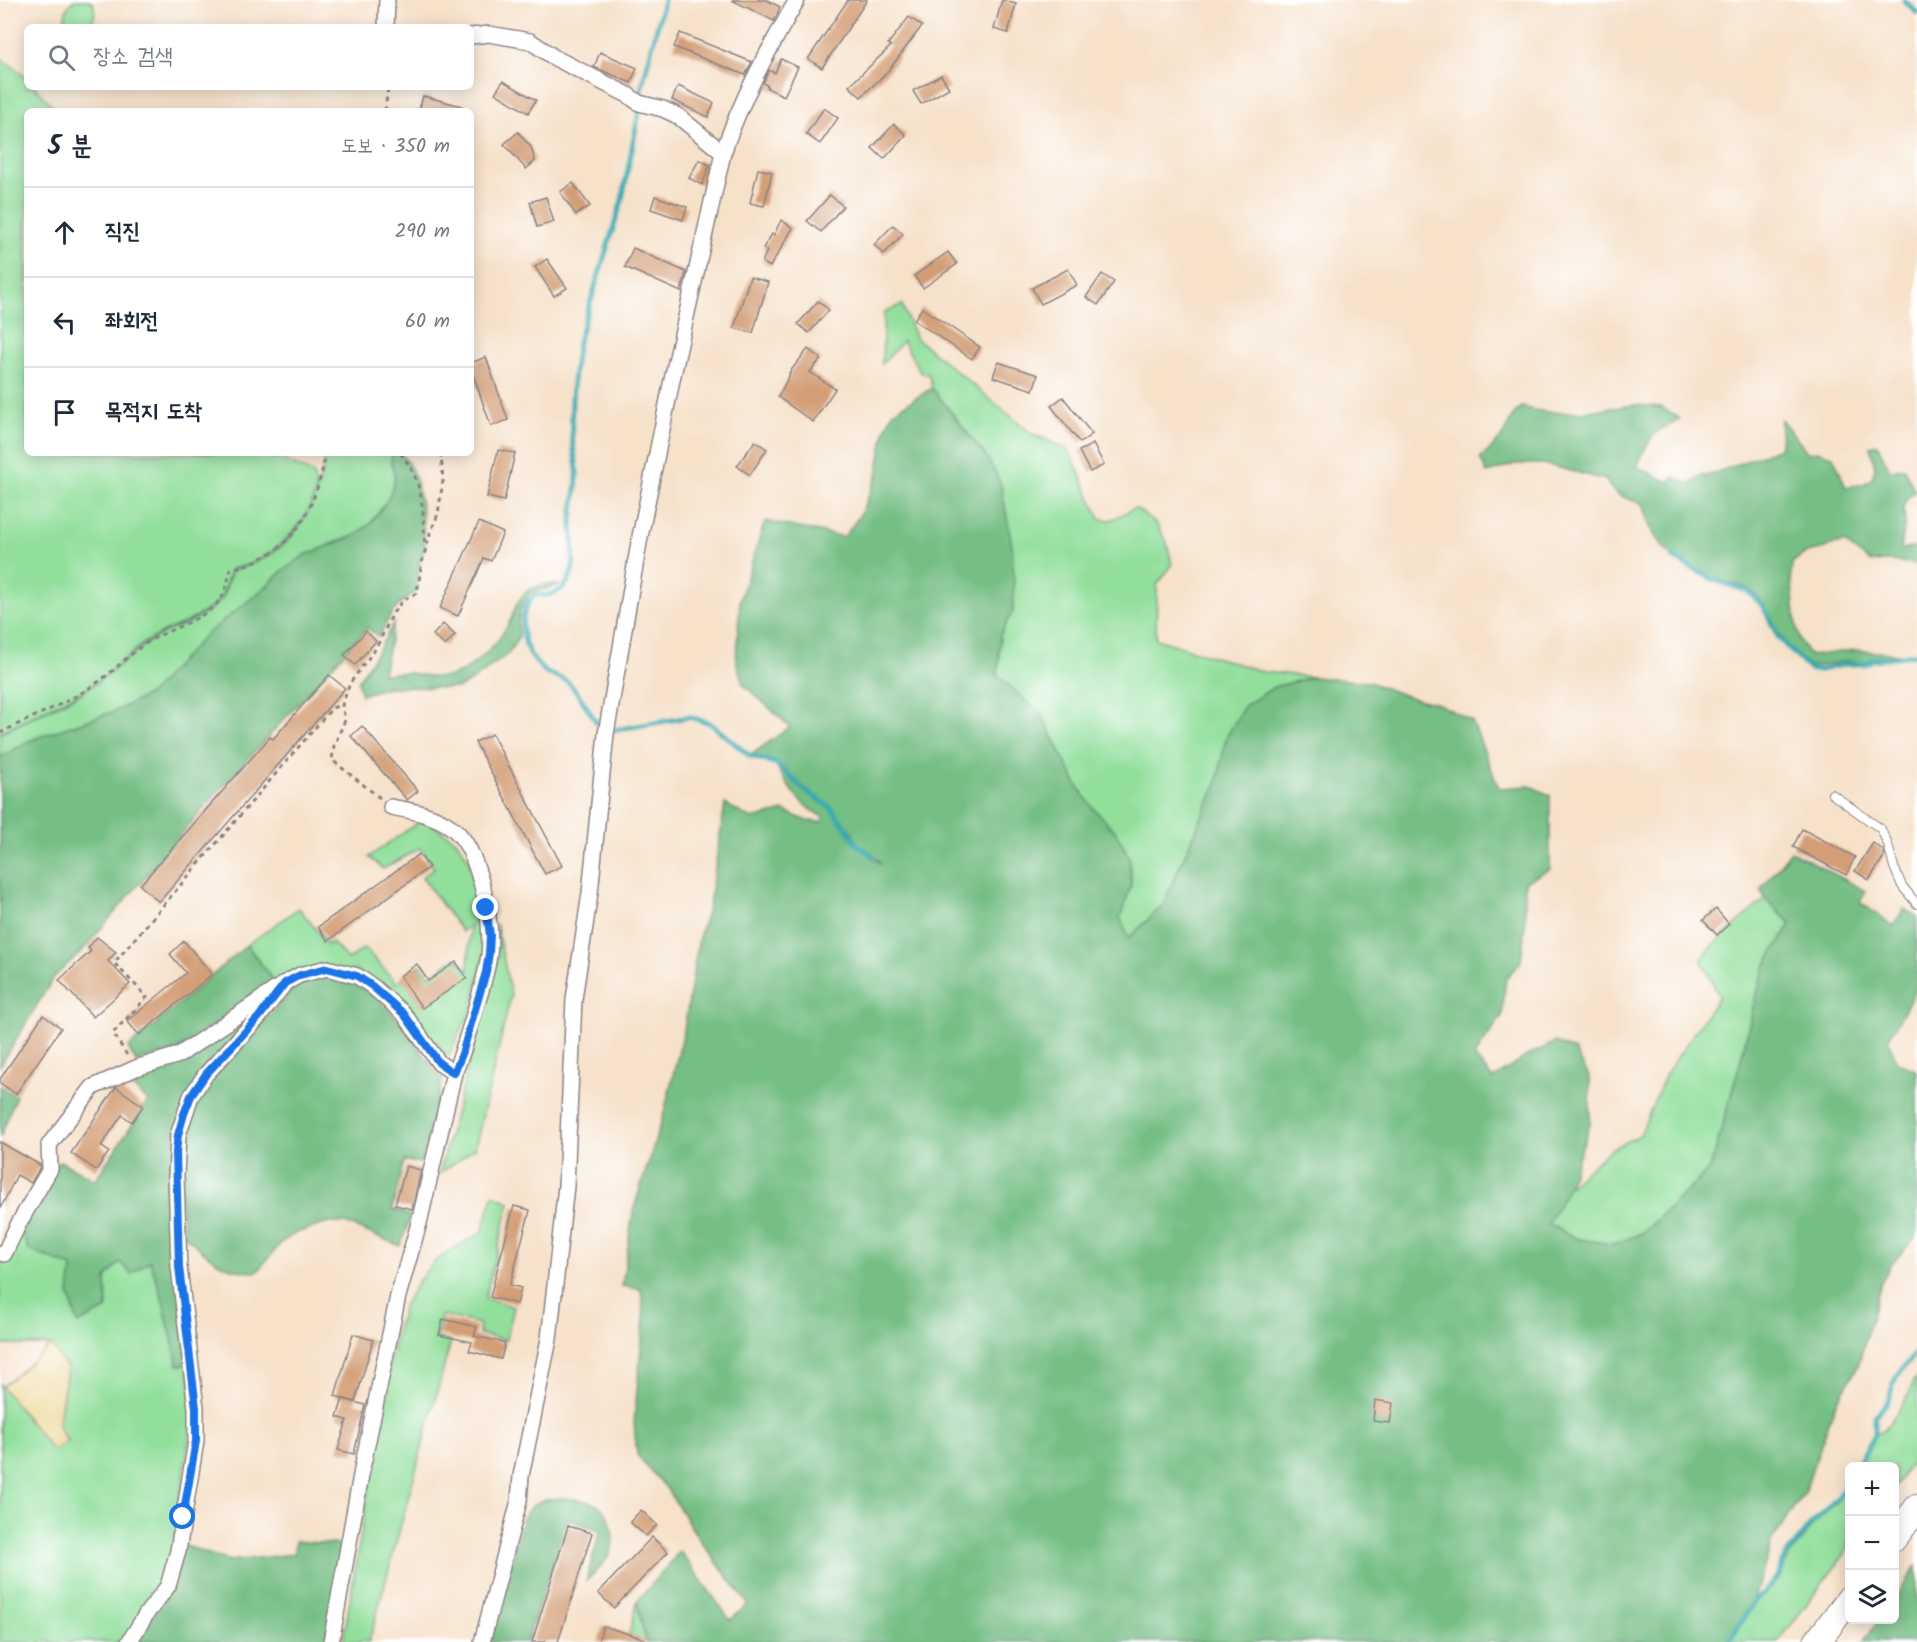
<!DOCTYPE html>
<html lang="ko">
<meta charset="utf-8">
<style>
:root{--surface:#fff;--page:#f6f6f7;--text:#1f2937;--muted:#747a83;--line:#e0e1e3}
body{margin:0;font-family:Kalam,"Poor Story",sans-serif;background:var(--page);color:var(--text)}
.controls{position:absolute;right:18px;bottom:18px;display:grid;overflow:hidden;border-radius:9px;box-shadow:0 3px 15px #0003}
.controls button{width:54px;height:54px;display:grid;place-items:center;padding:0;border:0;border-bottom:2px solid var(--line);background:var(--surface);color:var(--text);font:30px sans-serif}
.stop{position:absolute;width:18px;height:18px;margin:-14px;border:4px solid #1a73e8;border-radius:50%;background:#fff}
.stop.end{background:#1a73e8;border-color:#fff;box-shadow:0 2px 6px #0008}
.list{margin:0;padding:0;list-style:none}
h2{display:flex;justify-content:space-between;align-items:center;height:78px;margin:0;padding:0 24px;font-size:26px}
h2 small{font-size:20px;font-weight:400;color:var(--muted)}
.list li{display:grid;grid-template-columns:39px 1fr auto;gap:18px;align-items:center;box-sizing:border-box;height:90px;padding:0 24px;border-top:2px solid var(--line)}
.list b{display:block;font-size:22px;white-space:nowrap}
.list em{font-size:20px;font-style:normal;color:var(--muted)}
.icon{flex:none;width:33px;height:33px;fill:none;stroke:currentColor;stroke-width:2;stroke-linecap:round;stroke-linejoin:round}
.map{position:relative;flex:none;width:1917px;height:1642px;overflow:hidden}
.search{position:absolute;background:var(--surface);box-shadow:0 3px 15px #0003;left:24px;top:24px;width:450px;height:66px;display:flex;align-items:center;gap:15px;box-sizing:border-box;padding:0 21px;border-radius:9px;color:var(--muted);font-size:22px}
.panel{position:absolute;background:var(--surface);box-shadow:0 3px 15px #0003;left:24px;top:108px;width:450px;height:348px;border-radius:9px}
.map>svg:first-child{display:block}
</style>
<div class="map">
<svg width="1917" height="1642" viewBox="0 0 1917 1642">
<rect width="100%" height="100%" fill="#fff"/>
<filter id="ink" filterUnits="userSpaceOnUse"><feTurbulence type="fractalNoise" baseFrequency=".0167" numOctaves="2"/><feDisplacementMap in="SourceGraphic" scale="12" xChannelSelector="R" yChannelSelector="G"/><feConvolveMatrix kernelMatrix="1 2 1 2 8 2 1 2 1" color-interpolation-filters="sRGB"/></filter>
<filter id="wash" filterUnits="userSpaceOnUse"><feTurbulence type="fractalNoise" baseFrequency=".008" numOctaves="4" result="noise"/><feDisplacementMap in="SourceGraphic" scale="24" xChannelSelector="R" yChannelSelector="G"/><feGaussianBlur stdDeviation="1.35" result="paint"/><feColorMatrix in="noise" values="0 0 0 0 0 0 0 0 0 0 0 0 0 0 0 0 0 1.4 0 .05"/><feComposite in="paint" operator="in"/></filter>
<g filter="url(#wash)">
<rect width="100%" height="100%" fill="#f6e1c9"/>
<g fill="#92df9c" stroke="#5a806c" stroke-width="1.5">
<path d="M 75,0 L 89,0 L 93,3 L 95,14 L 91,27 L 64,26 C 65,16 65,5 75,0 Z"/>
<path d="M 0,58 L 15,68 L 27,79 L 27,87 L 35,87 L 57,111 L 27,111 L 27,453 L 267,453 L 313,473 C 314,478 317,485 316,491 C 310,520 279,551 253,563 C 246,566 238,567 231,569 L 221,598 L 209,609 L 189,621 L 165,631 L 144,643 L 106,675 L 79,693 L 0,732 Z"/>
<path d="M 902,305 L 915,337 L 1031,433 L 1069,450 L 1100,519 L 1111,520 L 1135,508 L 1156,523 L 1167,543 L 1172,565 L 1157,585 L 1156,639 L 1264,672 L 1313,677 L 1274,687 L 1226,738 L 1217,783 L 1162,906 L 1129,938 L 1120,918 L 1131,886 L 1130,859 L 1115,831 L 1093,808 L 1078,787 L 1042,715 L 998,676 L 1000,635 L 1013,611 L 988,459 L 932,388 L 929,375 L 920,372 L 903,341 L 882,364 L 884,312 Z"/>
<path d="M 326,453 L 392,453 L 391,462 L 395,480 L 387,501 L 370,524 L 354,536 L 335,542 L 282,571 L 150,694 L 118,710 L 36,738 L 0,757 L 0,734 L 80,694 L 107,676 L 144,645 L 165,632 L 190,622 L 210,610 L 222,599 L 232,570 C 294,556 315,511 326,453 Z"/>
<path d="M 423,819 L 456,840 L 468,858 L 482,920 L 485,948 L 472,1008 L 448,1057 L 405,1008 L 356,970 L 275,983 L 247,945 L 299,908 L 328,945 L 332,942 L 348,960 L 364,948 L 397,983 L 420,965 L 430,976 L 456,957 L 468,971 L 470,925 L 462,932 L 422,877 L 434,868 L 420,848 L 383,869 L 369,857 Z"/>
<path d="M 1765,899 L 1791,924 L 1766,964 L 1756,995 L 1740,1064 L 1710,1169 L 1644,1232 L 1614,1245 L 1578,1239 L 1547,1224 L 1568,1187 L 1611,1149 L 1640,1135 L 1666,1074 L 1719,996 L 1701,959 L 1717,941 Z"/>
<path d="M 496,923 L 511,995 L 475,1148 L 439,1174 L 498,956 Z"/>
<path d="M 493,1195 L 510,1202 L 485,1298 L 514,1307 L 506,1340 L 479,1334 L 480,1324 L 442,1315 L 436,1338 L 451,1341 L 369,1642 L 343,1642 L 385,1390 L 395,1338 L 404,1304 L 420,1279 L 434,1262 L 464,1242 L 482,1233 Z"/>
<path d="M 20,1229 L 29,1250 L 73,1267 L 69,1294 L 107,1309 L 106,1278 L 120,1262 L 150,1261 L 162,1297 L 178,1365 L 188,1364 L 193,1411 L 169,1577 L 125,1642 L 0,1642 L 0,1384 L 29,1422 L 67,1440 L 58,1426 L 67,1368 L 51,1345 L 0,1345 L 0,1262 L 5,1257 Z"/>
<path d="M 1917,1378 L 1917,1455 L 1895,1486 L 1894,1466 L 1860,1466 L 1876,1434 L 1884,1431 L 1909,1395 L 1913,1381 Z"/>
<path d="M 1849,1482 L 1849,1547 L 1844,1555 L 1778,1642 L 1731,1642 L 1756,1601 L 1765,1595 L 1781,1575 L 1784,1563 L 1814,1524 L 1838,1500 Z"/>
<path d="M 637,1602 L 646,1642 L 627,1642 Z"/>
</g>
<g fill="#75be84" stroke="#4c7060" stroke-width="1.5">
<path d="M 932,388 L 988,459 L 1001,484 L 1012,546 L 1014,580 L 1013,611 L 1000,635 L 998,676 L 1042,715 L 1078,787 L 1093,808 L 1115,831 L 1130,859 L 1131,886 L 1120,918 L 1129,938 L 1162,906 L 1217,783 L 1226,738 L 1244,706 L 1274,687 L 1313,677 L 1369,682 L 1412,698 L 1439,704 L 1472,721 L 1499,788 L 1530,786 L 1550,795 L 1550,869 L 1525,882 L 1525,925 L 1521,962 L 1506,978 L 1502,1016 L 1474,1056 L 1493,1079 L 1525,1057 L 1555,1042 L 1575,1051 L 1590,1078 L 1590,1124 L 1568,1187 L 1548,1224 L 1578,1239 L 1614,1244 L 1644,1232 L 1710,1169 L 1740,1064 L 1756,995 L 1766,964 L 1791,924 L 1765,899 L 1761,889 L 1791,851 L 1866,891 L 1860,902 L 1893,926 L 1904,909 L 1917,916 L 1917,987 L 1888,1040 L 1897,1062 L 1917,1071 L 1917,1235 L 1890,1266 L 1881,1283 L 1858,1366 L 1836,1403 L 1804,1493 L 1787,1517 L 1772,1542 L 1754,1599 L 1728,1642 L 646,1642 L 637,1602 L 680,1551 L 730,1620 L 748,1604 L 697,1536 L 667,1489 L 637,1455 L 634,1422 L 644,1318 L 641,1289 L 622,1286 L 633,1211 L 664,1113 L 684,1030 L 699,937 L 709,905 L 725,804 L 752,819 L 784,811 L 807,821 L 822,822 L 823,817 C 798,804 789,789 776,765 L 803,791 L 830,809 L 849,834 L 857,847 L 882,864 L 873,854 L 859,845 L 852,832 L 832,807 L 805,788 L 777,762 L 751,755 L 790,727 L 743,684 L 736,660 L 740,599 L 765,521 L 844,537 L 860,515 L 877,476 L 885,430 L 893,412 Z"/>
<path d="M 1634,405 L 1661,407 L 1680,419 C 1674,425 1666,426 1659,430 C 1648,439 1642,455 1637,467 L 1669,482 L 1674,477 L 1689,484 L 1701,475 L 1707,476 L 1780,448 C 1784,437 1779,429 1781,419 L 1808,453 L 1817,451 L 1833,456 L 1846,487 L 1863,484 L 1872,479 L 1875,468 L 1870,446 L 1877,444 L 1890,470 L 1904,468 L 1915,492 L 1907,498 L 1903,508 L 1905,521 L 1901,549 L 1914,548 L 1917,545 L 1917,564 L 1890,561 L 1870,562 L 1844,542 L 1804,554 L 1792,563 L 1791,576 L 1796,625 L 1800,640 L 1810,656 L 1855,650 L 1899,654 L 1871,658 L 1865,663 L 1848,661 L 1811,667 C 1799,658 1788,647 1779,634 C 1769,619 1764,599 1748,589 C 1738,582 1723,583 1712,578 C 1677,564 1649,544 1644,504 C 1628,499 1612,496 1606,480 L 1544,464 L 1515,464 L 1487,473 L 1480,458 C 1490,451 1499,441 1506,430 C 1512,419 1511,414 1522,407 C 1559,418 1596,410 1634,405 Z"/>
<path d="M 392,453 L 400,453 L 407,461 L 416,479 L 422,511 L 425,547 L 420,562 L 416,592 C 394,605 390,616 379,637 L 367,628 L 206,805 L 82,951 L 54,977 L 0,1066 L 0,757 L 36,738 L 118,710 L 150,694 L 205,635 L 266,587 L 282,571 L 305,555 L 354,536 L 370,524 L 387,501 L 395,480 L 391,462 Z"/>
<path d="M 544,584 L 560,585 L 530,593 L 520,610 L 518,621 L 519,636 L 509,653 L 473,680 L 459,688 L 388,687 L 361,695 L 358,681 L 381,646 L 394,621 L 383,674 C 392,674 402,672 411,673 C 423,675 434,679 447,677 C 472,672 501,641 511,619 C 515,609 518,598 527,591 C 531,588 539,586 544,584 Z"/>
<path d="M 247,945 L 275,983 L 175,1051 L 136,1062 L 128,1048 Z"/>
<path d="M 326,977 C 338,979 351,982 362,988 C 398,1009 417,1050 443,1080 L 421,1163 L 404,1161 L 392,1209 L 411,1216 L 400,1246 L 345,1223 L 328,1223 L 296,1233 L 281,1243 L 257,1272 C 221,1272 209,1256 184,1235 L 180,1181 L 186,1125 L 201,1091 L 297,985 L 310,979 Z"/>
<path d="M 263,1004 L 218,1056 L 174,1133 L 188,1364 L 178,1365 L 162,1297 L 150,1261 L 131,1274 L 120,1262 L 106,1278 L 107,1309 L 78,1324 L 69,1294 L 72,1267 L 29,1250 L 20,1229 L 46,1181 L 60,1161 L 95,1180 L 148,1101 L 134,1088 L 145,1068 Z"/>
<path d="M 0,1086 L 16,1096 L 0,1138 Z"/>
<path d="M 564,1498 C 589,1500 608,1502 612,1530 C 614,1541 613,1548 608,1557 C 602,1566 593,1574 586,1582 L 600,1530 L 567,1519 L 527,1642 L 490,1642 L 523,1518 C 533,1499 544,1499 564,1498 Z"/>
<path d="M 295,1541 L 344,1545 L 326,1642 L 133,1642 L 183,1545 L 230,1561 L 294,1554 Z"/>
<path d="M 1917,1566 L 1917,1642 L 1863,1642 L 1879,1620 L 1894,1620 L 1895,1598 Z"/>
</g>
<path fill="#eeda9e" stroke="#887e6c" stroke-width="1.5" d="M 51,1345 L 67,1368 L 58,1426 L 67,1441 L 53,1451 L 2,1387 Z"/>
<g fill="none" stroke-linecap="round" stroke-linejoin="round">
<g stroke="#39abb3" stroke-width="5">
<path d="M 1904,0 L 1917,13"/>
<path d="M 639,98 L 664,0"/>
<path d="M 1673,558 L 1714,580 L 1747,591 L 1763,606 L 1778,637 L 1789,649 L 1810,670 L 1820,670 L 1847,664 L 1865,664 L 1872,660 L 1917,654"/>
<path d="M 599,726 C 590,713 581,696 570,684 C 564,677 553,677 546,672 C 522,654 513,616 535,595 C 546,596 560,594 567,583 C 579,565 571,539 572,520 C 573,503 578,486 577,470 C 576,458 572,446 572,433 C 571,403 573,372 578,342 L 622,200 L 640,107"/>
<path d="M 614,730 L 689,717 L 710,723 L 750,756 L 777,764 L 804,789 L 831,808 L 850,833 L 858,846 L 873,856"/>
<path d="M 1857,1466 L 1875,1434 L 1875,1416 L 1887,1403 L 1896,1377 L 1917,1351"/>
<path d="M 1729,1642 L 1755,1600 L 1764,1593 L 1779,1574 L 1782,1562 L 1788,1553 L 1812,1523 L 1837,1498 L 1850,1479"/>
</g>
</g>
<g id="blocks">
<g fill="#d39e76">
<path d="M 732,0 L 767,0 L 780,7 L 774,21 Z"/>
<path d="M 848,0 L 867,0 L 822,68 L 808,59 Z"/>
<path d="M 1002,0 L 1016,4 L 1008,33 L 994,29 Z"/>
<path d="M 909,17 L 922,26 L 889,70 L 861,97 L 849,86 L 891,46 L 888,44 Z"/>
<path d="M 680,33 L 752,62 L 745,75 L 674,47 Z"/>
<path d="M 600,52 L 637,68 L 631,83 L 594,67 Z"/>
<path d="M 781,59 L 798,67 L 784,96 L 767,88 L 768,86 L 763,83 L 769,70 L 775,73 Z"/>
<path d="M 941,75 L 949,88 L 921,104 L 913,91 Z"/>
<path d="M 503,81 L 536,100 L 528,113 L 495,93 Z"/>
<path d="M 678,86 L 714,103 L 708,117 L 672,100 Z"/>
<path d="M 423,96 L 462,106 L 461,111 L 419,111 Z"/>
<path d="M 824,108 L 838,118 L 820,144 L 806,134 Z"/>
<path d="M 894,124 L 906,135 L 884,159 L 872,148 Z"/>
<path d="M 518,132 L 531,147 L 535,161 L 526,169 L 504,144 Z"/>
<path d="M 699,160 L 710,165 L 702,185 L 689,178 Z"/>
<path d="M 758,169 L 772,172 L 764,206 L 750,203 Z"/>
<path d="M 573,183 L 590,206 L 576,215 L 560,192 Z"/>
<path d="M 830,195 L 843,206 L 821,232 L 807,221 Z"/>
<path d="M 655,196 L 687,207 L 683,220 L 651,209 Z"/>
<path d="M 546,197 L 554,222 L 537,227 L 530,202 Z"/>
<path d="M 781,220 L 793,228 L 770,267 L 762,262 L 767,251 L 763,248 L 772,234 L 774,235 Z"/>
<path d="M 893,225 L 903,234 L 884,254 L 874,245 Z"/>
<path d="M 633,248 L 686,272 L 681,292 L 625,267 Z"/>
<path d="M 948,252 L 957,264 L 923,288 L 914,276 Z"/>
<path d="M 547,259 L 567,288 L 554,296 L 535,267 Z"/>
<path d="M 1068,269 L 1077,285 L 1041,304 L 1032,288 Z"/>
<path d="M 1102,274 L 1114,282 L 1098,305 L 1086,297 Z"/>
<path d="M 750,277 L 768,282 L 753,333 L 734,328 Z"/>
<path d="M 818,301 L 829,310 L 809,333 L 798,324 Z"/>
<path d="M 922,308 L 980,347 L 972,359 L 914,320 Z"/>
<path d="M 808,349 L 821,359 L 810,372 L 835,389 L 813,422 L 778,397 L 790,374 L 789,373 Z"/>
<path d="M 486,357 L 508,420 L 491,426 L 471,369 L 471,363 Z"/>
<path d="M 998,362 L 1038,375 L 1033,390 L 993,377 Z"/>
<path d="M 1063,397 L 1092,434 L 1080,443 L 1051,406 Z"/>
<path d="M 755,441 L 767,449 L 750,475 L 737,466 Z"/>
<path d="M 1093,444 L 1104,465 L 1090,472 L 1079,451 Z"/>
<path d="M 498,450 L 515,453 L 504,501 L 487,497 Z"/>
<path d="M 479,522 L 503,533 L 491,561 L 484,558 L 458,616 L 440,608 Z"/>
<path d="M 443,624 L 455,635 L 445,646 L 433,635 Z"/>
<path d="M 366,631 L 376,641 L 355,665 L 344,655 Z"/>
<path d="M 329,675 L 345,688 L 159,902 L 140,885 L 270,737 L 273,739 Z"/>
<path d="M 362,726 L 418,791 L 407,800 L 351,736 Z"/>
<path d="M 492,734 L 562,866 L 545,874 L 475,742 Z"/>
<path d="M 1802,829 L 1855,857 L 1846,875 L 1793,847 Z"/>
<path d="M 1873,843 L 1883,850 L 1885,855 L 1869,880 L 1855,871 Z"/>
<path d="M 419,854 L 429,867 L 328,941 L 318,927 Z"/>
<path d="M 1716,909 L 1729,924 L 1717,935 L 1703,920 Z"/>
<path d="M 97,937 L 116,952 L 108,961 L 130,984 L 93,1017 L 59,980 L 91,951 L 88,948 Z"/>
<path d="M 184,941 L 212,974 L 139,1035 L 127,1021 L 186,973 L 170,954 Z"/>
<path d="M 456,962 L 467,978 L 422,1008 L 400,976 L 417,964 L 428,981 Z"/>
<path d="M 43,1015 L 61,1028 L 16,1094 L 0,1083 L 0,1079 Z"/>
<path d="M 116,1087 L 143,1106 L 132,1122 L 122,1115 L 101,1146 L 109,1152 L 96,1170 L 71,1153 Z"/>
<path d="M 0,1142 L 40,1165 L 40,1167 L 31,1183 L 17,1175 L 0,1209 Z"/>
<path d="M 406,1166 L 421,1170 L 412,1209 L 395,1205 Z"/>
<path d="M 514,1206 L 530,1210 L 510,1285 L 521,1288 L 517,1304 L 490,1297 Z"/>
<path d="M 443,1319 L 477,1327 L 474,1336 L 505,1343 L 501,1359 L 469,1351 L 472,1342 L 439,1335 Z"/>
<path d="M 353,1334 L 373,1340 L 355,1402 L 335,1396 Z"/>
<path d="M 343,1399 L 365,1405 L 354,1454 L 338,1450 L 347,1420 L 337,1417 Z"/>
<path d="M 1375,1400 L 1393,1403 L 1390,1423 L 1373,1421 Z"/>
<path d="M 641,1510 L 657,1525 L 646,1536 L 630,1522 Z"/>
<path d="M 568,1526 L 592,1533 L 558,1642 L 532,1642 Z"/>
<path d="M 652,1537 L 668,1552 L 614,1608 L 598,1593 Z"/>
<path d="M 603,1626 L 645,1639 L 644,1642 L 598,1642 Z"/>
</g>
</g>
</g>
<g filter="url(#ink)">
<use href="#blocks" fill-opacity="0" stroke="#8c8282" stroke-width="1.5"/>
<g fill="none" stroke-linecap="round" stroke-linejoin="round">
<g stroke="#8c8282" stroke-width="10">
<path id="service" d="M 1832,794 L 1881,829 L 1888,845 L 1894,867 L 1902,886 L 1917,904"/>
</g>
<g stroke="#8c8282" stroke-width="18">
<g id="minor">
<path d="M 386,27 L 387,0"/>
<path d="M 471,36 L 489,34 L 530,41 L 555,58 L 628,95 L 639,103 L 663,109 L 678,116 L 723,153"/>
<path d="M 4,1254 L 19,1223 L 50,1169 L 49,1145 L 93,1087 L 136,1068 L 179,1055 L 285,983 L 300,975 L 327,968 L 357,976 L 372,986 L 404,1014 L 439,1063 L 454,1073"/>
<path d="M 129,1642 L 147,1613 L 168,1586 L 178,1551 L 196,1441 L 196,1408 L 179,1267 L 176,1176 L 178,1135 L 191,1096 L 206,1074 L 259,1017 L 285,983"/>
<path d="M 331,1642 L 363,1464 L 398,1296 L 419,1223 L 454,1073 C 462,1056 466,1039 472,1021 C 478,999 486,978 489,955 C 492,928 486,895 477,869 C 472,853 465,837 451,827 C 433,814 412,811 391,807"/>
<path d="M 482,1642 L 519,1501 L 521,1476 L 549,1339 L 566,1186 L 574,999 L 590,893 L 606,734 L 640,537 L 673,375 L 723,153 C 741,99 769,49 797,0"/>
</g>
</g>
<g stroke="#8c8282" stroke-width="28">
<g id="trunk">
<path d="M 1894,1538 L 1917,1508"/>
<path d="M 1817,1642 L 1850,1598"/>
</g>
</g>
<g stroke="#8c8282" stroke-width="3" stroke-dasharray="4.5 4.5" stroke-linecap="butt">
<path d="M 385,111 L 388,87"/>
<path d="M 400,453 C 424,479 423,514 425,546"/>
<path d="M 0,733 C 35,715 75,701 106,676 C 119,666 131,653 145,644 C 168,628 202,622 220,600 C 226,593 228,578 231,569 C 293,555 315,511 326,453"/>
<path d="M 380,798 L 332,760 L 334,746 L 345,720 L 342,705 L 350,683 L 376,648 L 393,613 L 402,601 L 417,593 L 422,562 L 430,534 L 438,514 L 443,481 L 441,453"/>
<path d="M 127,1055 L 113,1033 L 147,997 L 114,963 L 332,708 L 342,705"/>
</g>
<use href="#service" stroke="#fff" stroke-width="8"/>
<use href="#minor" stroke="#fff" stroke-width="15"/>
<use href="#trunk" stroke="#fff" stroke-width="26"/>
</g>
</g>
<g fill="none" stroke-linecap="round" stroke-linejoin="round" filter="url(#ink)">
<path stroke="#1a73e8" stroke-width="8" d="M 183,1517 L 196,1441 L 196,1408 L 179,1267 L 176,1152 L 178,1135 L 184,1114 L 191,1096 L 206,1074 L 259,1017 L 285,983 L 300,975 L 327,968 L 357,976 L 372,986 L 404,1014 L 439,1063 L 454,1073 L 462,1054 L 486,972 L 489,953 L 490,935 L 486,908"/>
</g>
</svg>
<div class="controls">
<button>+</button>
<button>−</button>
<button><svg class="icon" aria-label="layers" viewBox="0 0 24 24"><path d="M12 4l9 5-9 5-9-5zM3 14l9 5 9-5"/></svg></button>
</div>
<div class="stop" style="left:183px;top:1517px"></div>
<div class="stop end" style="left:486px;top:908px"></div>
<div class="search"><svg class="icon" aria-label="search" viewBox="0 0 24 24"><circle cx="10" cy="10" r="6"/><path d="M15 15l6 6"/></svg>장소 검색</div>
<section class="panel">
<h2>5 분<small>도보 · 350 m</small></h2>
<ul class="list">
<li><svg class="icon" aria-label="ahead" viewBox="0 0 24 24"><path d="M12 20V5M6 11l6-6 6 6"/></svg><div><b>직진</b></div><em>290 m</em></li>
<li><svg class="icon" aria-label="left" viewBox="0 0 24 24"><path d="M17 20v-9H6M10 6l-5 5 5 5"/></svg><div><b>좌회전</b></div><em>60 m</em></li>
<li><svg class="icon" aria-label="arrive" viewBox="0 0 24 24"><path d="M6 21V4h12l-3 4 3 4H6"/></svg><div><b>목적지 도착</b></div></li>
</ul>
</section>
</div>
